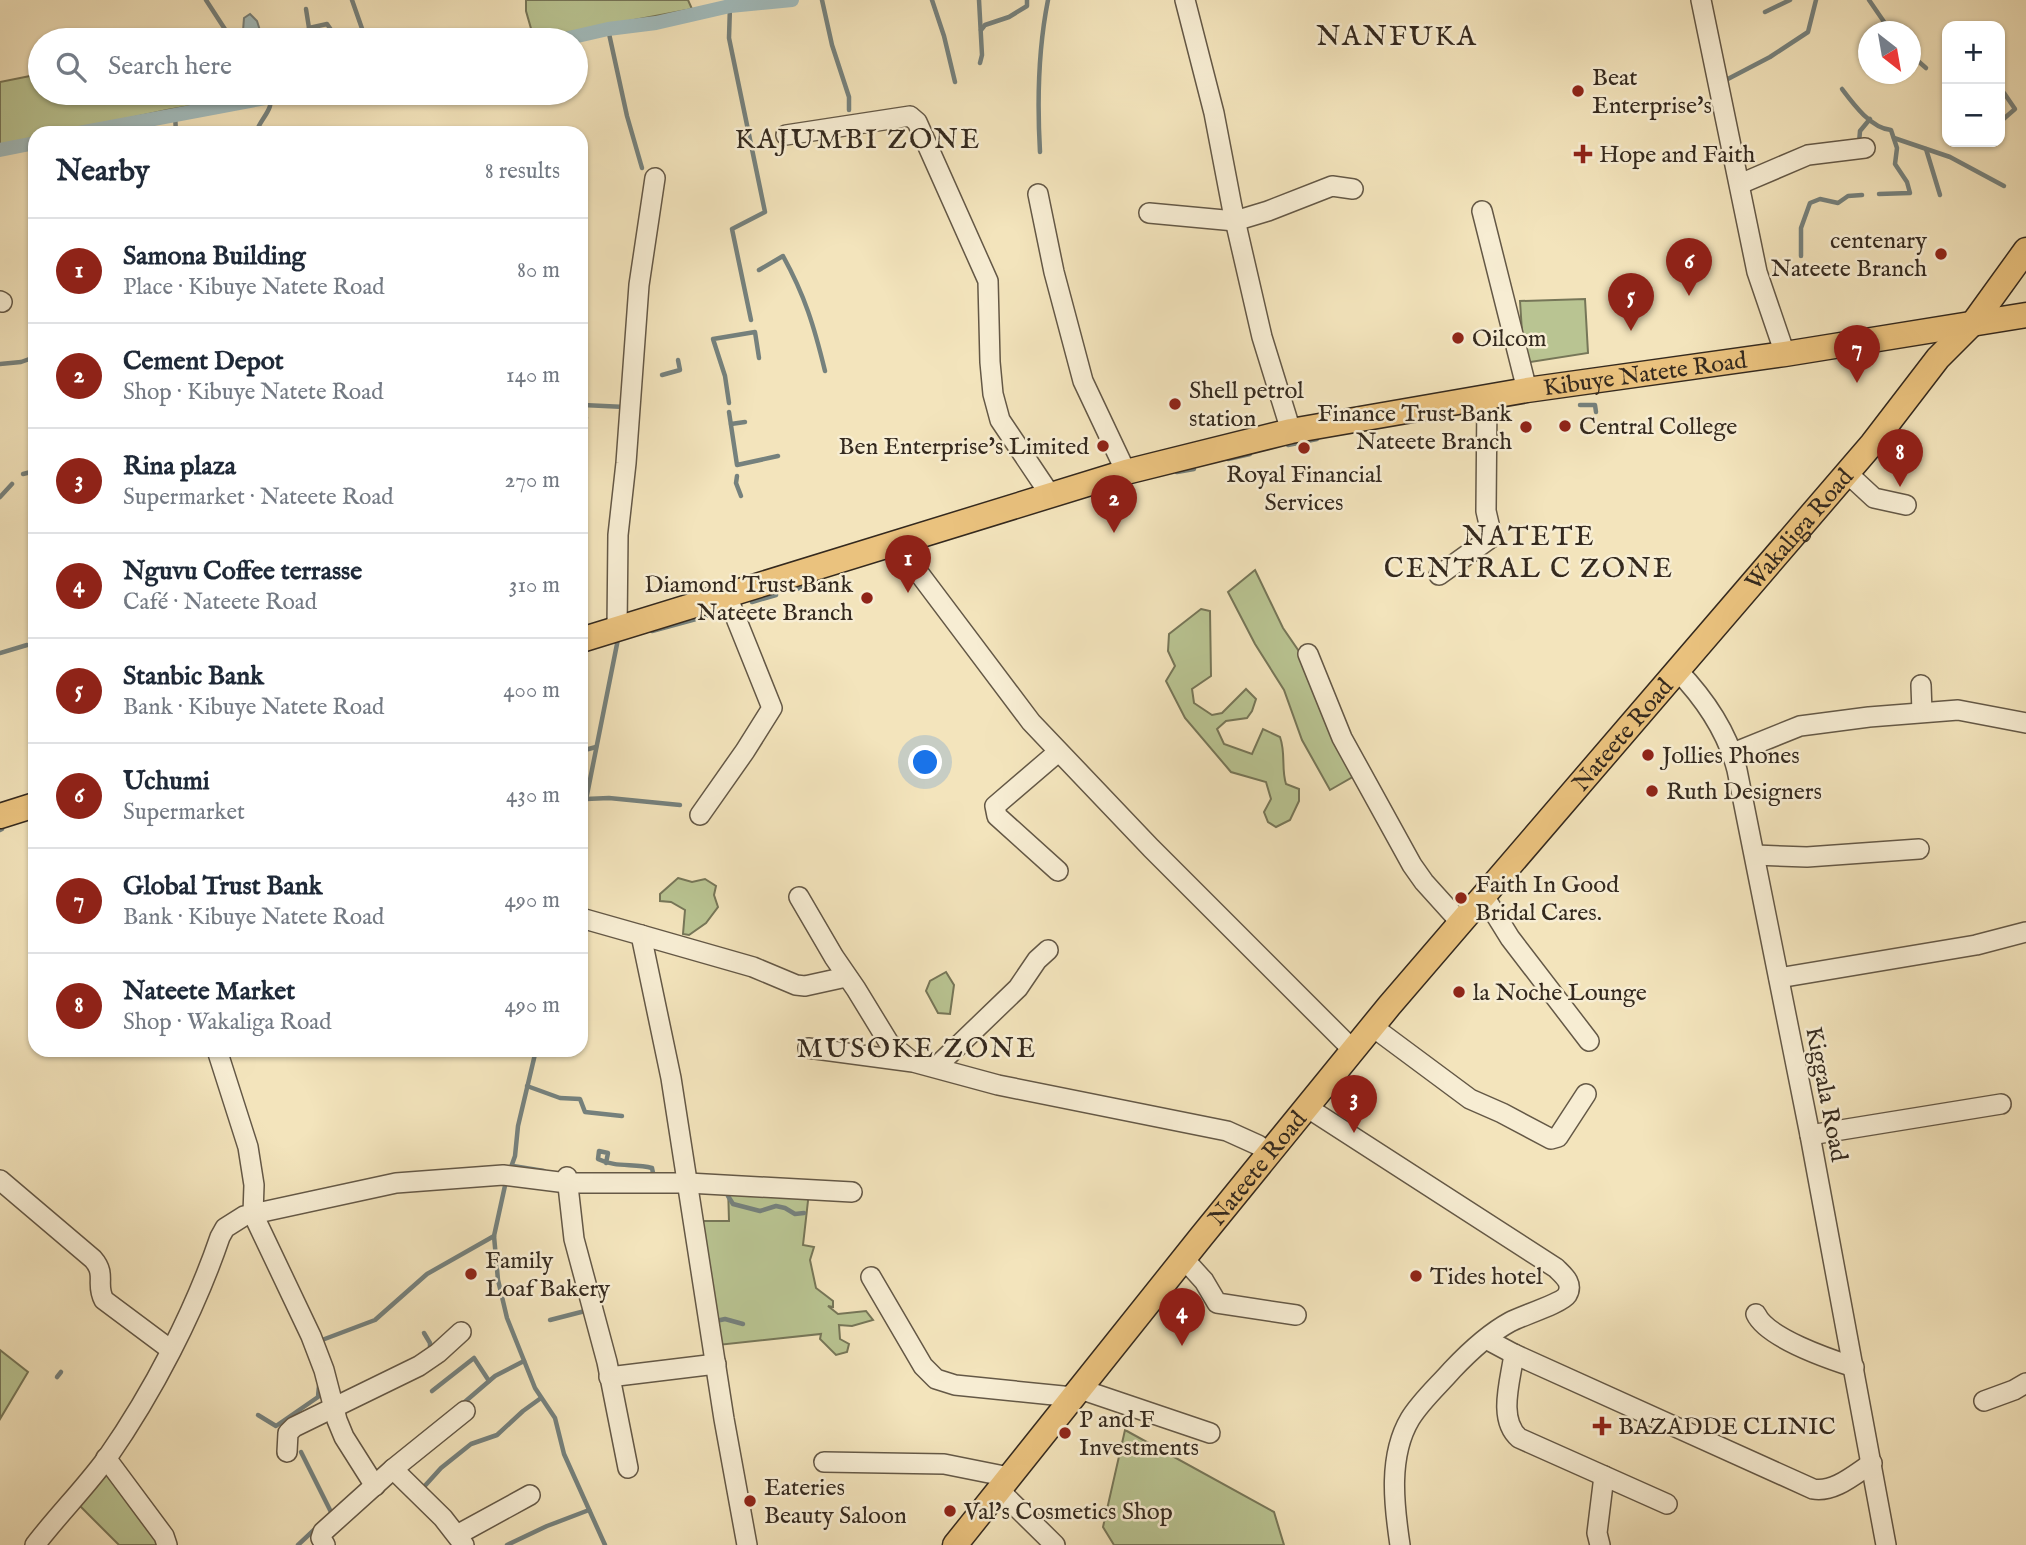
<!DOCTYPE html>
<meta charset="utf-8">
<style>
:root{--surface:#fff;--page:#f2f2f3;--text:#1f2937;--muted:#747a83;--line:#e0e1e3;--accent:#8f2418}
body{margin:0;font-family:"IM FELL English",serif;background:var(--page);color:var(--text)}
.controls{position:absolute;right:21px;top:21px;display:grid;overflow:hidden;border-radius:14px;box-shadow:0 2px 5px #0004}
.controls button{width:63px;height:63px;display:grid;place-items:center;padding:0;border:0;border-bottom:2px solid var(--line);background:var(--surface);color:var(--text);font:35px sans-serif}
.compass{position:absolute;left:1858px;top:21px;width:63px;height:63px;border-radius:50%;background:var(--surface);box-shadow:0 2px 5px #0004;rotate:149deg}
.you{position:absolute;left:926px;top:763px;width:24px;height:24px;margin:-18px;border:5px solid #fff;border-radius:50%;background:#1a73e8;box-shadow:0 0 0 10px #1a73e833}
.badge{display:grid;place-items:center;width:46px;height:46px;border-radius:50%;background:var(--accent);color:#fff;font-size:23px;font-weight:700}
.pin{position:absolute;translate:-50% -58px;filter:drop-shadow(0 2px 4px #0008)}
.pin::after{content:'';position:absolute;top:37px;width:24px;height:21px;background:inherit;clip-path:polygon(0 0,100% 0,50% 100%)}
.list{margin:0;padding:0;list-style:none}
h2{display:flex;justify-content:space-between;align-items:center;height:91px;margin:0;padding:0 28px;font-size:30px}
h2 small{font-size:23px;font-weight:400;color:var(--muted)}
.list li{display:grid;grid-template-columns:46px 1fr auto;gap:21px;align-items:center;box-sizing:border-box;height:105px;padding:0 28px;border-top:2px solid var(--line)}
.list b{display:block;font-size:26px;white-space:nowrap}
.list p{margin:0;font-size:23px;white-space:nowrap;color:var(--muted)}
.list em{font-size:23px;font-style:normal;color:var(--muted)}
.icon{flex:none;width:38px;height:38px;fill:none;stroke:currentColor;stroke-width:2;stroke-linecap:round;stroke-linejoin:round}
.map{position:relative;flex:none;width:2026px;height:1545px;overflow:hidden}
.search{position:absolute;background:var(--surface);box-shadow:0 2px 5px #0004;left:28px;top:28px;width:560px;height:77px;display:flex;align-items:center;gap:18px;box-sizing:border-box;padding:0 24px;border-radius:38px;color:var(--muted);font-size:26px}
.panel{position:absolute;background:var(--surface);box-shadow:0 2px 5px #0004;left:28px;top:126px;width:560px;height:931px;border-radius:21px}
.map>svg:first-child{display:block}
</style>
<div class="map">
<svg width="2026" height="1545" viewBox="0 0 2026 1545">
<rect width="100%" height="100%" fill="#f3e4bc"/>
<filter id="stains"><feTurbulence type="fractalNoise" baseFrequency=".00286" numOctaves="4"/><feColorMatrix values="0 0 0 0 .2 0 0 0 0 .09 0 0 0 0 .02 0 0 0 .5 -.17"/></filter>
<radialGradient id="worn" r=".72"><stop offset=".6" stop-color="#630" stop-opacity="0"/><stop offset="1" stop-color="#630" stop-opacity=".3"/></radialGradient>
<g fill="#b9c492" stroke="#767658" stroke-width="2">
<path d="M 526,0 L 688,0 L 692,9 L 534,39 L 526,11 Z"/>
<path d="M 40,74 L 40,93 L 266,93 L 167,110 L 61,133 L 35,133 L 35,138 L 0,146 L 0,82 Z"/>
<path d="M 1585,299 L 1588,353 L 1524,363 L 1520,301 Z"/>
<path d="M 1255,570 L 1283,628 L 1307,663 L 1356,775 L 1330,790 L 1302,740 L 1284,690 L 1255,644 L 1228,592 Z"/>
<path d="M 1201,609 L 1210,611 L 1211,676 L 1192,689 L 1194,703 L 1212,715 L 1222,713 L 1246,689 L 1256,699 L 1252,711 L 1247,718 L 1226,721 L 1217,729 L 1224,744 L 1252,754 L 1263,729 L 1280,737 C 1286,754 1281,768 1286,784 L 1299,789 L 1299,801 L 1290,820 L 1276,827 L 1268,822 L 1264,812 L 1271,799 L 1266,782 L 1231,772 L 1185,718 L 1166,681 L 1175,666 L 1168,651 L 1169,634 Z"/>
<path d="M 678,878 L 692,882 L 705,879 L 716,886 L 714,895 L 718,907 L 706,923 L 689,935 L 683,934 L 685,910 L 671,902 L 660,901 L 660,894 Z"/>
<path d="M 946,972 L 954,985 L 950,1014 L 938,1013 L 926,991 L 930,981 Z"/>
<path d="M 728,1186 L 809,1192 L 803,1245 L 814,1247 L 810,1260 L 816,1288 L 833,1301 L 833,1307 L 828,1306 L 838,1314 L 866,1311 L 873,1320 L 852,1326 L 839,1325 L 840,1339 L 849,1344 L 847,1352 L 836,1355 L 820,1339 L 821,1334 L 718,1345 L 701,1221 L 729,1221 Z"/>
<path d="M 0,1350 L 28,1372 L 0,1419 Z"/>
<path d="M 1125,1430 L 1274,1512 L 1284,1545 L 1114,1545 L 1103,1527 Z"/>
<path d="M 101,1475 L 107,1475 L 151,1526 L 162,1545 L 119,1545 L 76,1502 Z"/>
</g>
<path fill="#a1bbbc" stroke="#75817d" stroke-width="2" d="M 250,14 L 257,21 L 263,40 L 250,40 L 243,31 L 244,18 Z"/>
<g fill="none" stroke-linecap="round" stroke-linejoin="round">
<g stroke="#75817d" stroke-width="4.5">
<path d="M 206,0 L 232,40"/>
<path d="M 352,0 L 366,40"/>
<path d="M 822,0 L 832,45 L 849,97 L 849,110"/>
<path d="M 932,0 L 944,36 L 955,82"/>
<path d="M 979,0 L 982,55 L 980,63"/>
<path d="M 1869,0 L 1891,32"/>
<path d="M 730,6 L 729,38 L 765,212 L 732,229 L 751,320"/>
<path d="M 306,9 L 309,28"/>
<path d="M 1765,12 L 1790,0"/>
<path d="M 608,29 L 627,116 L 642,168"/>
<path d="M 981,30 L 985,25 L 1009,17 L 1027,6 L 1027,0"/>
<path d="M 311,40 L 309,28 L 327,24 L 338,40"/>
<path d="M 1910,54 L 1926,68"/>
<path d="M 1724,81 L 1770,57 L 1808,32 L 1816,0"/>
<path d="M 1842,89 C 1854,105 1871,128 1891,130 L 1897,148 L 1895,164 L 1907,182 L 1910,193 L 1879,194"/>
<path d="M 175,114 L 176,133"/>
<path d="M 2000,122 L 2015,109 L 2004,93"/>
<path d="M 140,133 L 144,119"/>
<path d="M 256,133 C 260,118 276,109 269,93"/>
<path d="M 1894,138 L 1950,157 L 2004,186"/>
<path d="M 1859,143 L 1860,131 L 1870,119"/>
<path d="M 1926,149 L 1940,195"/>
<path d="M 1040,152 C 1037,100 1038,50 1048,0"/>
<path d="M 1801,256 L 1801,228 L 1810,203 L 1820,199 L 1838,203 L 1848,196 L 1862,195"/>
<path d="M 759,270 L 783,256 C 805,296 814,326 825,371"/>
<path d="M 0,364 L 21,362 L 35,357"/>
<path d="M 662,375 L 680,370 L 678,360"/>
<path d="M 729,403 L 725,376 L 713,339 L 755,332 L 759,358"/>
<path d="M 583,405 L 585,388"/>
<path d="M 1580,405 L 1595,405 L 1596,412"/>
<path d="M 729,412 L 737,465 L 778,456"/>
<path d="M 581,419 L 586,418 L 583,405 L 625,407"/>
<path d="M 731,424 L 745,422"/>
<path d="M 1288,445 L 1317,439"/>
<path d="M 1228,459 L 1250,454"/>
<path d="M 1177,472 L 1194,469"/>
<path d="M 23,474 L 35,471"/>
<path d="M 737,476 L 736,483 L 741,496"/>
<path d="M 0,497 L 12,484"/>
<path d="M 818,583 L 826,583 L 830,588"/>
<path d="M 791,590 L 810,586"/>
<path d="M 752,602 L 776,595"/>
<path d="M 706,616 L 717,613"/>
<path d="M 652,631 L 696,619"/>
<path d="M 0,653 L 27,645"/>
<path d="M 581,751 L 596,747"/>
<path d="M 586,799 L 609,798 L 680,805"/>
<path d="M 581,825 L 618,639"/>
<path d="M 0,830 L 2,829"/>
<path d="M 527,1086 L 560,1098 L 580,1099 L 585,1112 L 622,1116"/>
<path d="M 606,1163 L 608,1153 L 599,1151 L 598,1159 C 616,1168 634,1163 652,1168 L 654,1178"/>
<path d="M 513,1166 L 544,1171"/>
<path d="M 510,1170 L 515,1156 L 518,1126 L 536,1050"/>
<path d="M 506,1181 L 494,1236 L 498,1280 L 507,1318 L 535,1388 L 555,1418 L 564,1454 L 605,1545"/>
<path d="M 728,1190 L 728,1196 L 733,1204 L 760,1211 L 776,1206 L 785,1208 L 795,1214 L 804,1213"/>
<path d="M 550,1320 L 589,1310"/>
<path d="M 717,1324 L 716,1321 L 725,1319 L 743,1324"/>
<path d="M 424,1333 L 430,1343 L 430,1350"/>
<path d="M 322,1340 L 375,1320 L 427,1274 L 494,1236"/>
<path d="M 57,1377 L 61,1372"/>
<path d="M 432,1391 L 474,1358 L 489,1381"/>
<path d="M 460,1406 L 495,1376 L 524,1361"/>
<path d="M 258,1415 L 276,1426 L 318,1397 L 319,1386"/>
<path d="M 301,1452 L 332,1514"/>
<path d="M 422,1489 L 441,1468 L 471,1444 L 497,1435 L 523,1411 L 541,1398"/>
<path d="M 298,1545 L 315,1529"/>
<path d="M 507,1545 L 547,1526 L 589,1510"/>
</g>
<g stroke="#a1bbbc" stroke-width="14">
<path d="M 560,40 L 608,29 L 656,23 L 730,6 L 792,0"/>
<path d="M 79,133 L 292,93"/>
<path d="M 0,150 L 35,143"/>
</g>
<g stroke="#645846" stroke-width="22">
<g id="minor">
<path d="M 1185,0 L 1214,113 L 1232,207 L 1262,337 L 1291,431"/>
<path d="M 1701,0 L 1757,272 L 1785,354"/>
<path d="M 786,135 L 910,116 L 917,122 L 988,281 L 990,362 L 993,394 L 1000,420 L 1051,496"/>
<path d="M 1740,184 L 1808,155 L 1865,148"/>
<path d="M 1038,194 L 1054,272 L 1083,381 L 1126,472"/>
<path d="M 1482,211 L 1527,390"/>
<path d="M 1149,213 L 1235,221 L 1268,211 L 1332,186 L 1353,189"/>
<path d="M 0,301 L 2,302"/>
<path d="M 1847,473 L 1874,498 L 1906,505"/>
<path d="M 897,544 L 1031,722 L 1151,848 L 1354,1051"/>
<path d="M 1439,575 L 1492,537 L 1486,511 L 1487,397"/>
<path d="M 617,629 L 618,535 L 626,463 L 639,285 L 655,178"/>
<path d="M 1308,654 L 1342,738 L 1412,865 L 1424,882 L 1461,923"/>
<path d="M 1677,670 C 1705,699 1727,731 1737,770 L 1810,1135 L 1886,1545"/>
<path d="M 1921,685 L 1922,712"/>
<path d="M 1058,752 L 995,806 L 997,816 L 1058,871"/>
<path d="M 1733,753 L 1800,726 L 1869,717 L 1958,710 L 2026,723"/>
<path d="M 700,815 L 745,751 L 772,708 L 727,596"/>
<path d="M 1755,855 L 1807,857 L 1919,849"/>
<path d="M 1484,896 L 1510,938 L 1589,1041"/>
<path d="M 799,897 L 834,957 L 856,989 L 889,1043 L 910,1060"/>
<path d="M 581,918 L 641,935 L 671,1078 L 724,1419 L 747,1545"/>
<path d="M 641,935 L 753,967 L 796,985 L 805,986 L 846,977"/>
<path d="M 1779,978 L 1976,945 L 2026,932"/>
<path d="M 1373,1027 L 1470,1099 L 1502,1113 L 1551,1139 L 1558,1137 L 1586,1094"/>
<path d="M 808,1048 L 913,1062 L 998,1085 L 1227,1131 L 1258,1145 L 1269,1153"/>
<path d="M 217,1050 L 248,1147 L 254,1185 L 253,1214 L 311,1336 L 324,1370 L 337,1420 L 344,1437 L 375,1486"/>
<path d="M 936,1067 L 1018,988 L 1037,960 L 1048,950"/>
<path d="M 1308,1108 L 1556,1268 C 1563,1275 1574,1283 1567,1295 C 1562,1303 1521,1316 1510,1322 C 1488,1334 1469,1352 1452,1370 C 1438,1386 1421,1401 1410,1419 C 1388,1456 1394,1505 1400,1545"/>
<path d="M 1810,1135 L 2001,1104"/>
<path d="M 567,1177 L 574,1239 L 607,1362 L 628,1468"/>
<path d="M 0,1180 L 93,1259 C 107,1275 95,1284 104,1300 L 171,1350"/>
<path d="M 1184,1259 L 1204,1281 L 1217,1303 L 1296,1315"/>
<path d="M 871,1277 L 923,1366 L 936,1379 L 955,1385 L 1073,1397"/>
<path d="M 1756,1314 C 1767,1338 1829,1359 1854,1367"/>
<path d="M 1486,1339 L 1514,1354 L 1813,1489 C 1834,1493 1855,1474 1872,1463"/>
<path d="M 1514,1354 C 1511,1379 1497,1419 1519,1438 L 1667,1504"/>
<path d="M 609,1377 L 716,1364"/>
<path d="M 1080,1389 L 1210,1433"/>
<path d="M 1984,1401 L 2014,1390 L 2026,1383"/>
<path d="M 287,1452 L 288,1433 L 294,1427 L 419,1366 L 438,1353 L 461,1332"/>
<path d="M 106,1458 L 164,1536 L 167,1545"/>
<path d="M 824,1462 L 944,1464 L 1009,1477"/>
<path d="M 393,1469 L 443,1518 L 464,1545"/>
<path d="M 999,1490 L 1055,1545"/>
<path d="M 457,1535 L 530,1495"/>
<path d="M 35,1545 C 58,1515 85,1488 107,1458 C 153,1392 194,1313 220,1237 L 225,1228 L 244,1216 L 396,1183 L 503,1175 L 567,1183 L 688,1183 L 852,1192"/>
<path d="M 325,1545 L 321,1538 L 323,1532 L 393,1469 L 465,1411"/>
<path d="M 1600,1545 L 1597,1533 L 1604,1476"/>
</g>
</g>
<g stroke="#34291e" stroke-width="27">
<g id="major">
<path id="s1" d="M 581,640 L 1126,472 L 1291,431 L 1527,390 L 1785,354 L 2026,315"/>
<path d="M 0,816 L 35,805"/>
<path id="s2" d="M 955,1545 L 1201,1237 L 1389,1006 L 1872,444 L 1938,358 L 1974,322 L 2026,250"/>
</g>
</g>
<use href="#minor" stroke="#f7edd3" stroke-width="19"/>
<use href="#major" stroke="#eac27e" stroke-width="24"/>
</g>
<g fill="#8f2418" stroke="#f7edd3" stroke-width="2.5">
<circle cx="1578" cy="91" r="7"/>
<path d="M1579.5 143.5h7v7h7v7h-7v7h-7v-7h-7v-7h7z"/>
<circle cx="1941" cy="254" r="7"/>
<circle cx="1458" cy="338" r="7"/>
<circle cx="1175" cy="404" r="7"/>
<circle cx="1565" cy="426" r="7"/>
<circle cx="1526" cy="427" r="7"/>
<circle cx="1103" cy="446" r="7"/>
<circle cx="1304" cy="448" r="7"/>
<circle cx="867" cy="598" r="7"/>
<circle cx="1648" cy="755" r="7"/>
<circle cx="1652" cy="791" r="7"/>
<circle cx="1461" cy="898" r="7"/>
<circle cx="1459" cy="992" r="7"/>
<circle cx="471" cy="1274" r="7"/>
<circle cx="1416" cy="1276" r="7"/>
<path d="M1598.5 1415.5h7v7h7v7h-7v7h-7v-7h-7v-7h7z"/>
<circle cx="1065" cy="1433" r="7"/>
<circle cx="750" cy="1501" r="7"/>
<circle cx="950" cy="1511" r="7"/>
</g>
<g text-anchor="middle" stroke-width="5" stroke-linejoin="round" paint-order="stroke">
<g font-size="24" fill="#34291e" stroke="#f7edd3" text-anchor="start">
<text x="1592" y="85">Beat<tspan x="1592" dy="28">Enterprise's</tspan></text>
<text x="1599" y="162">Hope and Faith</text>
<text x="1927" y="248" text-anchor="end">centenary<tspan x="1927" dy="28">Nateete Branch</tspan></text>
<text x="1472" y="346">Oilcom</text>
<text x="1189" y="398">Shell petrol<tspan x="1189" dy="28">station</tspan></text>
<text x="1512" y="421" text-anchor="end">Finance Trust Bank<tspan x="1512" dy="28">Nateete Branch</tspan></text>
<text x="1579" y="434">Central College</text>
<text x="1089" y="454" text-anchor="end">Ben Enterprise's Limited</text>
<text x="1304" y="482" text-anchor="middle">Royal Financial<tspan x="1304" dy="28">Services</tspan></text>
<text x="853" y="592" text-anchor="end">Diamond Trust Bank<tspan x="853" dy="28">Nateete Branch</tspan></text>
<text x="1662" y="763">Jollies Phones</text>
<text x="1666" y="799">Ruth Designers</text>
<text x="1475" y="892">Faith In Good<tspan x="1475" dy="28">Bridal Cares.</tspan></text>
<text x="1473" y="1000">la Noche Lounge</text>
<text x="485" y="1268">Family<tspan x="485" dy="28">Loaf Bakery</tspan></text>
<text x="1430" y="1284">Tides hotel</text>
<text x="1079" y="1427">P and F<tspan x="1079" dy="28">Investments</tspan></text>
<text x="1618" y="1434">BAZADDE CLINIC</text>
<text x="764" y="1495">Eateries<tspan x="764" dy="28">Beauty Saloon</tspan></text>
<text x="964" y="1519">Val's Cosmetics Shop</text>
</g>
<g font-size="24" fill="#34291e" stroke="#f7edd3">
<text dy="8" stroke="none"><textPath href="#s1" startOffset="1099">Kibuye Natete Road</textPath></text>
<text dy="8" stroke="none"><textPath href="#s2" startOffset="1321">Wakaliga Road</textPath></text>
<text dy="8" stroke="none"><textPath href="#s2" startOffset="1050">Nateete Road</textPath></text>
<text transform="translate(1827 1094) rotate(79)" y="8">Kiggala Road</text>
<text dy="8" stroke="none"><textPath href="#s2" startOffset="483">Nateete Road</textPath></text>
</g>
<g font-size="28" letter-spacing="2" fill="#34291e" stroke="#f7edd3">
<text x="1397" y="45">NANFUKA</text>
<text x="858" y="148">KAJUMBI ZONE</text>
<text x="1529" y="545">NATETE<tspan x="1529" dy="32">CENTRAL C ZONE</tspan></text>
<text x="917" y="1057">MUSOKE ZONE</text>
</g>
</g>
<rect width="100%" height="100%" filter="url(#stains)"/>
<rect width="100%" height="100%" fill="url(#worn)"/>
</svg>
<div class="controls">
<button>+</button>
<button>−</button>
</div>
<svg class="compass" viewBox="-18 -18 36 36"><path d="M0-13l5 13h-10z" fill="#e53935"/><path d="M0 13l5-13h-10z" fill="#747a83"/></svg>
<div class="you"></div>
<div class="pin badge" style="left:908px;top:593px">1</div>
<div class="pin badge" style="left:1114px;top:533px">2</div>
<div class="pin badge" style="left:1354px;top:1133px">3</div>
<div class="pin badge" style="left:1182px;top:1346px">4</div>
<div class="pin badge" style="left:1631px;top:331px">5</div>
<div class="pin badge" style="left:1689px;top:296px">6</div>
<div class="pin badge" style="left:1857px;top:383px">7</div>
<div class="pin badge" style="left:1900px;top:487px">8</div>
<div class="search"><svg class="icon" aria-label="search" viewBox="0 0 24 24"><circle cx="10" cy="10" r="6"/><path d="M15 15l6 6"/></svg>Search here</div>
<section class="panel">
<h2>Nearby<small>8 results</small></h2>
<ul class="list">
<li><span class="badge">1</span><div><b>Samona Building</b><p>Place · Kibuye Natete Road</p></div><em>80 m</em></li>
<li><span class="badge">2</span><div><b>Cement Depot</b><p>Shop · Kibuye Natete Road</p></div><em>140 m</em></li>
<li><span class="badge">3</span><div><b>Rina plaza</b><p>Supermarket · Nateete Road</p></div><em>270 m</em></li>
<li><span class="badge">4</span><div><b>Nguvu Coffee terrasse</b><p>Café · Nateete Road</p></div><em>310 m</em></li>
<li><span class="badge">5</span><div><b>Stanbic Bank</b><p>Bank · Kibuye Natete Road</p></div><em>400 m</em></li>
<li><span class="badge">6</span><div><b>Uchumi</b><p>Supermarket</p></div><em>430 m</em></li>
<li><span class="badge">7</span><div><b>Global Trust Bank</b><p>Bank · Kibuye Natete Road</p></div><em>490 m</em></li>
<li><span class="badge">8</span><div><b>Nateete Market</b><p>Shop · Wakaliga Road</p></div><em>490 m</em></li>
</ul>
</section>
</div>
